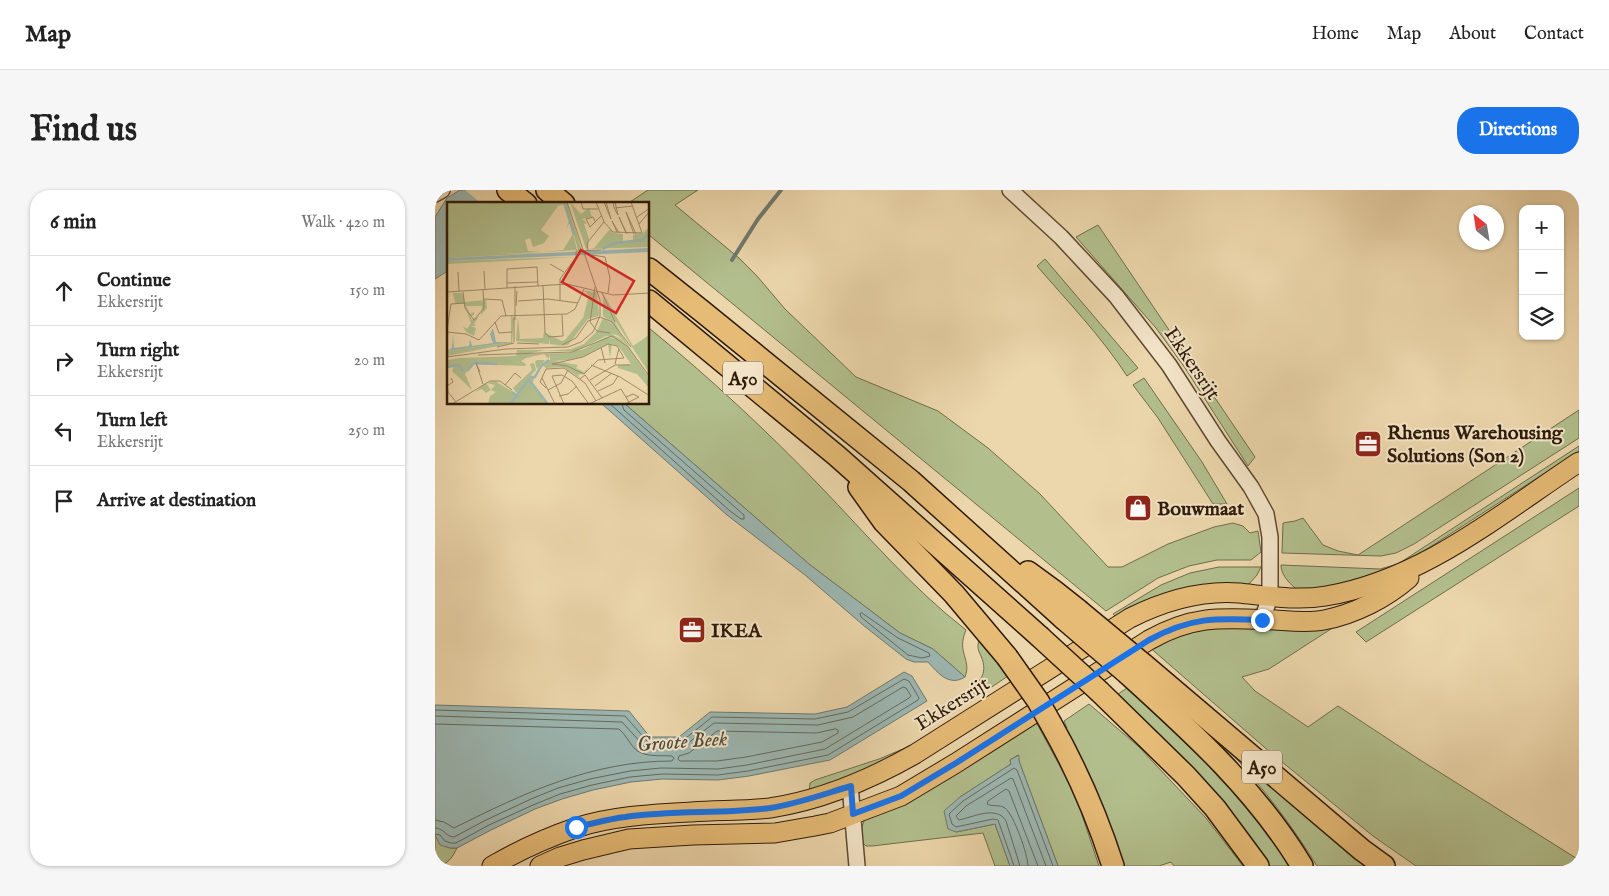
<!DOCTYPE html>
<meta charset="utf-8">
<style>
:root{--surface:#fff;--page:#f6f6f6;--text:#222;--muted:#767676;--line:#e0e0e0;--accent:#1a73e8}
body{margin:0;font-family:"IM FELL English",serif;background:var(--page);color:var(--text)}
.controls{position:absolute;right:15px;top:15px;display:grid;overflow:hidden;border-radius:10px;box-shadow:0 1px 4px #0004}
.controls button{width:45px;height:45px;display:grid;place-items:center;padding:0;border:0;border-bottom:1px solid var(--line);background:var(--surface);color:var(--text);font:25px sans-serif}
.compass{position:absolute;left:1024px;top:15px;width:45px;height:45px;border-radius:50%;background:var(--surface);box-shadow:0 1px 4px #0004;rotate:330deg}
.stop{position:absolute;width:15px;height:15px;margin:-11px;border:4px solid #1a73e8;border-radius:50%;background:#fff}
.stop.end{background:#1a73e8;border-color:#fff;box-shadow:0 1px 5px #0008}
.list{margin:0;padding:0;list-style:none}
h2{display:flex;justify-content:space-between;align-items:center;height:65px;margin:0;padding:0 20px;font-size:21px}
h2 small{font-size:16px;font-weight:400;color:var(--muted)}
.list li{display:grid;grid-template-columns:32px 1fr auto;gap:15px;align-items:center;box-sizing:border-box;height:70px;padding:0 20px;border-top:1px solid var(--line)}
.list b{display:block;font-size:19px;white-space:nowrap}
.list p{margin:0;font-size:16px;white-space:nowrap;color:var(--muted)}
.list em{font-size:16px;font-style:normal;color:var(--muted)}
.icon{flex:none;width:28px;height:28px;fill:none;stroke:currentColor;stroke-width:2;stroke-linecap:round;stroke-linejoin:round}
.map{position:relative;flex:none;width:1144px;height:676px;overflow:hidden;border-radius:20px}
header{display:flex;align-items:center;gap:30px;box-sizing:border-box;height:70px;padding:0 25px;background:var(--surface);border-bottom:1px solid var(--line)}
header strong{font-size:24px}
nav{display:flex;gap:28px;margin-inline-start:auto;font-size:18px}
.intro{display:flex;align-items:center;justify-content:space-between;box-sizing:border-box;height:120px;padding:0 30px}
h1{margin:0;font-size:35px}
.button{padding:12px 22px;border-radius:20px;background:var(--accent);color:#fff;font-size:18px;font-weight:700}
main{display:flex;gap:30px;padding:0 30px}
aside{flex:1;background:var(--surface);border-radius:20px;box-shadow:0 1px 4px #0004}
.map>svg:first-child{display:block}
</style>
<header>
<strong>Map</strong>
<nav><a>Home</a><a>Map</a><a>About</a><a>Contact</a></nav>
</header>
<div class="intro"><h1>Find us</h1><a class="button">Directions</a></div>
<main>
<aside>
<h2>6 min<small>Walk · 420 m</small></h2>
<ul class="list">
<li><svg class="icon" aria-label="ahead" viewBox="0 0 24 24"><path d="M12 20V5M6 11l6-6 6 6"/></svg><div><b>Continue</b><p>Ekkersrijt</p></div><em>150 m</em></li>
<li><svg class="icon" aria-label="right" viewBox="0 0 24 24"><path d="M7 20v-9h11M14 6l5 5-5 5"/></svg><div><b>Turn right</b><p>Ekkersrijt</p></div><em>20 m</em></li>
<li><svg class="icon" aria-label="left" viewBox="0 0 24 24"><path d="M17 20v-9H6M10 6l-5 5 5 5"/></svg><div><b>Turn left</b><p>Ekkersrijt</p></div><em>250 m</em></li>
<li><svg class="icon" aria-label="arrive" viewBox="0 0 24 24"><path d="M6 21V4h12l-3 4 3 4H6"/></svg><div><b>Arrive at destination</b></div></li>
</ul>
</aside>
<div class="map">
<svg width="1144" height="676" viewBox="0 0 1144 676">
<rect width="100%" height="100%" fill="#ecd6ab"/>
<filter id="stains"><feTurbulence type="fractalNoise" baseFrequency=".004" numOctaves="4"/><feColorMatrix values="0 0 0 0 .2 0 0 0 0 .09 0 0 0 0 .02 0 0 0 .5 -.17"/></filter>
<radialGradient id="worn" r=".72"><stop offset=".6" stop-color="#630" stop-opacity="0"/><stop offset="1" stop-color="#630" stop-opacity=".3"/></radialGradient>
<g fill="#b2bf8d" stroke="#706d4a">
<path d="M 213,0 L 263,0 L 240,15 L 304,68 L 322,86 L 350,119 L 421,187 L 503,221 L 553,258 L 605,304 L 673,377 L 687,377 L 733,354 L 779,337 L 798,333 L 808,336 L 815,343 L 823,341 L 826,362 L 816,370 L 782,370 L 754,376 L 723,388 L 671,421 L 214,45 L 214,14 L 192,14 Z"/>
<path d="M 663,35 L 820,267 L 813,276 L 750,178 L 721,138 L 641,47 Z"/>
<path d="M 610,69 L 703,178 L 692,186 C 666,146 633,112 602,76 Z"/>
<path d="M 214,138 C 274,187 331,240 385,296 C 432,345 477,398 531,440 C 521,463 537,469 530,487 L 498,459 L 465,443 L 374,374 L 190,214 L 214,214 Z"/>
<path d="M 709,188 L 767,272 L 792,314 L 778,314 L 723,228 L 698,195 Z"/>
<path d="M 1144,220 L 1144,248 L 979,354 L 961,363 L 946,366 L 847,363 L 848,333 L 860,331 L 868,328 L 888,355 L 903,361 L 923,365 Z"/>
<path d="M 1144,256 L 1144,261 L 964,377 L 928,391 L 864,401 C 856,395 846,386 846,375 L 945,379 L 963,374 Z"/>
<path d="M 1144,298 L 1144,316 L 931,452 L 921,442 Z"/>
<path d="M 784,377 L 826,377 L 822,385 L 814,394 L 681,427 L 678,424 L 726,395 L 755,383 Z"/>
<path d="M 913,428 L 834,479 L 807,487 L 820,501 L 873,537 L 903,516 L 982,568 L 1144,670 L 1144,676 L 981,676 L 938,646 L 836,563 L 712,455 L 758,437 Z"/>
<path d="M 544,450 L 573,486 L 536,511 L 529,503 C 544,493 554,485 546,466 C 543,460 542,457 544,450 Z"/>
<path d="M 577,493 L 477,560 L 374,603 L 375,593 L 380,590 L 444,569 L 475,556 Z"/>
<path d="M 692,498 L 741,538 L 798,599 L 856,676 L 832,676 L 680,506 Z"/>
<path d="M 654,514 L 703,556 L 770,627 L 808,676 L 739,676 L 736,672 L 724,676 L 685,676 L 629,540 L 632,538 L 629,531 Z"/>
<path d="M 600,530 L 640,604 L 664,676 L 623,676 L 584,571 L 583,565 L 575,570 L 576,574 L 525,607 L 521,642 L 560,634 L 575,676 L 560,676 L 548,643 L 437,656 L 431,656 L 427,652 L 427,637 L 430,628 Z"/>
<path d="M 798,565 L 938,676 L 882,676 C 858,637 829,599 798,565 Z"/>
<path d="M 0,645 C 6,655 11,659 22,658 C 17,668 12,676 0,676 Z"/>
</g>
<g fill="#9cb7b2" stroke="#70796e">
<path d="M 25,0 L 136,0 L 115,14 L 14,14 L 14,80 L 0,89 L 0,27 L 12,8 Z"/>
<path d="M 167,214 L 190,214 L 374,374 L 465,443 L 498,459 L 530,487 C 514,497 503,483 493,472 L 479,472 L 471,469 L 428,435 L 370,385 L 292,325 Z"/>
<path d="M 469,482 L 477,486 L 492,511 L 395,570 L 314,586 L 283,590 L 227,589 L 196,592 L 158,600 L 127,609 L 100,619 L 56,640 L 22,658 L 15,658 L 5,655 L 0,645 L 0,515 L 194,521 L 215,547 L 244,547 L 275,522 L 380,524 L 412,517 Z"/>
<path d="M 584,565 L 584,571 L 623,676 L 575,676 L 560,634 L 521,642 L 513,639 L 509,621 L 525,607 L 576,574 L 575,570 Z"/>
</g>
<path fill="#ecd6ab" d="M 30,0 L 139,0 L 119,14 L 47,14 Z"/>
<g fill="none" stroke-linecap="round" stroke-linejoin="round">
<g stroke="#66695d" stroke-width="1">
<path d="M 175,214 L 295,321 L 306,329 L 309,329 L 309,325 L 189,220 L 187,214"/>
<path d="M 427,423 L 463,448 L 494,463 L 495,466 L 487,468 L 473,465 L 426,427 L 425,424 Z"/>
<path d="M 0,520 L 190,526 L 212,551 L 246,552 L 277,527 L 380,529 L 413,522 L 469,489 L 474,491 L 484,508 L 483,510 L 393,565 L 313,581 L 283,585 L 227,584 L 195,587 L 157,595 L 125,604 L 98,615 L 54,635 L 21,653 L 16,653 L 10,651 L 5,645 L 0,644"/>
<path d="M 0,526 L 187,532 L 210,557 L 248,557 L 279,533 L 383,535 L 418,527 L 468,497 L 471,498 L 476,506 L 474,508 L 390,559 L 312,575 L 283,579 L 226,578 L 195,581 L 155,589 L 123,598 L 96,609 L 51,630 L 19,647 C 11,647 9,638 0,638"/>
<path d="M 0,534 L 184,539 C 190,544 194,552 199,558 C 209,568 224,565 237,566 L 239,568 L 237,571 C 157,571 89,603 19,638 L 9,632 L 0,630"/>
<path d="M 401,539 L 403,540 L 403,543 L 387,552 L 311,567 L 282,571 L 245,571 L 243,569 L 244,566 L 254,563 L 282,541 L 381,543 Z"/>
<path d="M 579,676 L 563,630 L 558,629 L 521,637 L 517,634 L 514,624 L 528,611 L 579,578 L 582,580 L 618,676"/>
<path d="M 585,676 L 571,631 C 562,615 538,627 524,630 L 521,626 L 531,616 L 576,588 L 578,589 L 611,676"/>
<path d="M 593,676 C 593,665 579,625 570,618 C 564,614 557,617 552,614 L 553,611 L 571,599 L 574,601 L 603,676"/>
</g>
<path stroke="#70796e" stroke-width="4" d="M 297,70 L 323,29 L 346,0"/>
<g stroke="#5e4a31" stroke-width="18">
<g id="minor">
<path d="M 575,0 L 626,47 L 681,106 L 734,175 L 783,251 L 816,297 L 831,324 L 835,347 L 835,407 L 827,430"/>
<path d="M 0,4 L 7,0"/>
<path d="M 415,595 L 422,676"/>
</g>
</g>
<g stroke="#2f1b08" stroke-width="21">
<g id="major">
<path d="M 57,676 C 83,661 111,648 140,638 C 176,626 218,624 256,622 C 283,620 309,621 335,618 C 387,610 436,589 480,564 L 695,428 C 729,411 766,400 804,403 C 833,406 862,411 891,406 C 987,390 1065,324 1144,272"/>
<path d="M 105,676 L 125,667 L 148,660 L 194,649 L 258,645 L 340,643 L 380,636 L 395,633 L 466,606 L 521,573 L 714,450 C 760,424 789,428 840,430 C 856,431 873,433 889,430 C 920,424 951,408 974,388"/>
</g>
</g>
<g stroke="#2f1b08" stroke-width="24">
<g id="highway">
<path d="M 73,0 L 91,14"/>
<path d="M 112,0 L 129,14"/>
<path d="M 214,79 L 268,122 L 476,291 L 629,429"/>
<path d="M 214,111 L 402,266 L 604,446"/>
<path d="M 424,297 L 449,332 L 519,404 L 572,467"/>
<path d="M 593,382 L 619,401 L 643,420"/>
<path d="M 708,474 L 927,660 L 949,676"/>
<path d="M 693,484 C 757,542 822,601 867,676"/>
<path d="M 665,502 L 751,586 L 780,618 L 823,676"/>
<path d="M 616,534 C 642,580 662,626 678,676"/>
</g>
</g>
<use href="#minor" stroke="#f3e4c8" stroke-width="15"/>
<use href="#major" stroke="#e6bb76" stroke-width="19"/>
<use href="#highway" stroke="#e6bb76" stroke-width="21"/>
<g stroke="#2f1b08" stroke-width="24" stroke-linecap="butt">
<g id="highway-bridge">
<path d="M 643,420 L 708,474"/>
<path d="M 629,429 L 693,484"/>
<path d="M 604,446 L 665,502"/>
<path d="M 572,467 L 603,511 L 616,534"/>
</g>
</g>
<use href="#highway-bridge" stroke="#e6bb76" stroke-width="21"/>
</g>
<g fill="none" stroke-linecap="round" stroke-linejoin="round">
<path stroke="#1a73e8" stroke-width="6" d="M 141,637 C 157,634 173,629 190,627 C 238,620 287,624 335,618 C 362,614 389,604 416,596 L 418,624 L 466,606 L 521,573 L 714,450 C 756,427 780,428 827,430"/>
</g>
<defs>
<g id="office-square" transform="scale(1.4375)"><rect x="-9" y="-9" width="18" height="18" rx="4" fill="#8f2418" stroke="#f3e4c8"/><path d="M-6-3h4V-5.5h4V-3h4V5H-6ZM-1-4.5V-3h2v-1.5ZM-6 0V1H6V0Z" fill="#fff"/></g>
<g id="shop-square" transform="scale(1.4375)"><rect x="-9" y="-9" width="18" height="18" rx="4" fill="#8f2418" stroke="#f3e4c8"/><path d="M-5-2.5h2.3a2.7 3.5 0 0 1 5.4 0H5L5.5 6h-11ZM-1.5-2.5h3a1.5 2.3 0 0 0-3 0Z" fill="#fff"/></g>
</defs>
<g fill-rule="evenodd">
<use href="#office-square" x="933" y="254"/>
<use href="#shop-square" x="703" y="318"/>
<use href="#office-square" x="257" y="440"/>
</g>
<g text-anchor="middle" stroke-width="4" stroke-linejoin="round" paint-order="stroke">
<g fill="#f3e4c8" stroke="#6a5742" stroke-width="1">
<rect x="288" y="171.5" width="40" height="33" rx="4"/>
<rect x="807" y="560.5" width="40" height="33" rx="4"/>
</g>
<g font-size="19" font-weight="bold" fill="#2f1b08">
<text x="308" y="195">A50</text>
<text x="827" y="584">A50</text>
</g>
<g font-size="20" fill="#2f1b08" stroke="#f3e4c8">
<text transform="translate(758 173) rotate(56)" y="7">Ekkersrijt</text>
<text transform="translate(517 513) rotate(-32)" y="7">Ekkersrijt</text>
</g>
<g font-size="20" font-weight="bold" fill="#2f1b08" stroke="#f3e4c8" text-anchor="start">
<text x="952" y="249">Rhenus Warehousing<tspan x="952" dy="23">Solutions (Son 2)</tspan></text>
<text x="722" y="325">Bouwmaat</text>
<text x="276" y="447">IKEA</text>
</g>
<g font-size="21" font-style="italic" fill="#504a3b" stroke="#f3e4c8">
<text transform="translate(247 551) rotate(-4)" y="7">Groote Beek</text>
</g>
</g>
<g transform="translate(12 12)">
<rect width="202" height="202" fill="#ecd6ab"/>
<path d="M 0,0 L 120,0 L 135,48 L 131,48 L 123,20 L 119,27 L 122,19 L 118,2 L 111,4 L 94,28 L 102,34 L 97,41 L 86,45 L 83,36 L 78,38 L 81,49 L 95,50 L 51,52 L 99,51 L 0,56 ZM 123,0 L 134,12 L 142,6 L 145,15 L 135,17 L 140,21 L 137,22 L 142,37 L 141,47 L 147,46 L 163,27 L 166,31 L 176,32 L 176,40 L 179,40 L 186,39 L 186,33 L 196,31 L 202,25 L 202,45 L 139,47 ZM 126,32 L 130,48 L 96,50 L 116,48 ZM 127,55 L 78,58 L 0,62 L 0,59 ZM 137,89 L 150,90 L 152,114 L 141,117 L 121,143 L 103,144 L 112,143 L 103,142 L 102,137 L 102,142 L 69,139 L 71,115 L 73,137 L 96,136 L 97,130 L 115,139 L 118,138 L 136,116 L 142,93 ZM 155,89 L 186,144 L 202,133 L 202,171 L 165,114 ZM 6,91 L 15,91 L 18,100 L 39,98 L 40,106 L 34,113 L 35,104 L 19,104 L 23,112 L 27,110 L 27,113 L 23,114 L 25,118 L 32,114 L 27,122 L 29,124 L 24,124 L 29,126 L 27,134 L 19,130 L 16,124 L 20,127 L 24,121 L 17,102 L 8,101 ZM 156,96 L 175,134 L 202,174 L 174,136 L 170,133 L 164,132 L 174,137 L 200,172 L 202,186 L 190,172 L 171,166 L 171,163 L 184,162 L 172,145 L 165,142 L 163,156 L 161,142 L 138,154 L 123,158 L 104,159 L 102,152 L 102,157 L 97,152 L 79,156 L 74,159 L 79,162 L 78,164 L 25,162 L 18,172 L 25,188 L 5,169 L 7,164 L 0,165 L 0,158 L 13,156 L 69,154 L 70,148 L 99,148 L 79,152 L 120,151 L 137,147 L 159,135 L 173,138 L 159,134 L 129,149 L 99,149 L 124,147 L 137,142 L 150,129 L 156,131 L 150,129 L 156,116 L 169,125 L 156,114 ZM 64,114 L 67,116 L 65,141 L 0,154 L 0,149 L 64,140 ZM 90,158 L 98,158 L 95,162 L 102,158 L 131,163 L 129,166 L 137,170 L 142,165 L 138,171 L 131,173 L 133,176 L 116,165 L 99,166 L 94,162 L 90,167 L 88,160 ZM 87,161 L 89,168 L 84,173 L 77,184 L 90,171 L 85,181 L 101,202 L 41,202 L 43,194 L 49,190 L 44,188 L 39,191 L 35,187 L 28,190 L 39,181 L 44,188 L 48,183 L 40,181 L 48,179 L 71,193 L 66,186 L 85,168 L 83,162 Z" fill="#b2bf8d"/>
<path d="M 202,46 L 202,50 L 0,59 L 0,56 ZM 46,126 L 49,140 L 64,140 L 0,149 L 5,146 L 6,133 L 7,146 L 22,144 L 23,137 L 25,144 L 46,141 L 43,132 Z" fill="#9cb7b2"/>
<path fill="none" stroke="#9cb7b2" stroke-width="2.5" d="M 117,0 L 127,33M 155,47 L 168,41 L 195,38 L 203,30M 0,165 L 12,163 L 16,169M 20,169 L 27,161 L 50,162M 83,179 L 100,201M 62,202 L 70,194 L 65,190M 63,202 L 84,175 L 88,175 L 94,164 L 102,158"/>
<path fill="none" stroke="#a08b6a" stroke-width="1" d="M 134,0 L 136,7 L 151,7M 149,0 L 157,20 L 166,30 L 195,31 L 184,0M 157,0 L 164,17 L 159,0M 166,0 L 167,6 L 171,13 L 168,0M 168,6 L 186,4M 190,15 L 203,6M 148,19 L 146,15 L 139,17 L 143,25 L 154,14M 192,22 L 203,9M 170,30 L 165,19 L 172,31M 179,31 L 172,15 L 180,32M 187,32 L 179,10 L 189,32M 141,48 L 140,41 L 157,20M 145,53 L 158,55 L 163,76 L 161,91M 103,62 L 117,70M 37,69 L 38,87M 11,70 L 12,90M 60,81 L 91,80M 96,83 L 98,131 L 102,135 L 116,134 L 115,113M 68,84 L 68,118M 148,85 L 143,120 L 150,129 L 163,131M 60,86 L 60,67 L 90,65 L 91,84M 0,90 L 120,82 L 166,93 L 203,91M 16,90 L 18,106 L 27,118 L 37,106 L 36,87M 155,91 L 168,120M 36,97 L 55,98 L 59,114M 71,99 L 101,97 L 131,101M 113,99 L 113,77 L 129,55 L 129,49 L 154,48M 69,104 L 70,89M 67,115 L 67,140M 48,120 L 52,131 L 65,130M 0,128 L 4,102 L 17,101M 0,130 L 19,132 L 32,138 L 54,114 L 120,112 L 128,107 L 137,87M 70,141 L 92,142M 161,142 L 170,144 L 177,156 L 151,158 L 137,172 L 120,164 L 105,162 L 136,155 ZM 115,143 L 129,136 L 141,119 L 153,115 L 165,120 L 184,145M 50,145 L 67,141M 154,145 L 158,161M 31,153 L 125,150 L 165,134 L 180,144 L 203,175M 0,155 L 59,147 L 121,145 L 134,140 L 146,130 L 153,114 L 153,98 L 120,0M 168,162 L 172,146M 144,163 L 173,175 L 203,194M 33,170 L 29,161 L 36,182M 4,176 L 6,180 L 0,184 L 1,190 L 9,200M 95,176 L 108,202M 133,177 L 138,173 L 155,196M 143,178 L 168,163 L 183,163M 58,183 L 68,171 L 74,176M 148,184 L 165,171M 99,186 L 93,180 L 99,167 L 117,166 L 138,181 L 149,199M 101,188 L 114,181 L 121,168M 151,189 L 166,182 L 171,174M 112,194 L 121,192 L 130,184M 5,202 L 43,179 L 53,179 L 65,188M 117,202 L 105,174 L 115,173 L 125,179 L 142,202M 142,202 L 174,187 L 183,202M 178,202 L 192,195 L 186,192 L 179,195"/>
<path fill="#d62828" fill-opacity="0.15" stroke="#d62828" stroke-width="2.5" d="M 134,48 L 187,79 L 169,111 L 115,80 Z"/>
<rect width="202" height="202" fill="none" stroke="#2f1b08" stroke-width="2.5"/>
</g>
<rect width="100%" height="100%" filter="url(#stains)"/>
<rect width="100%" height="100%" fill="url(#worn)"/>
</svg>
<div class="controls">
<button>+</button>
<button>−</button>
<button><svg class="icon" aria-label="layers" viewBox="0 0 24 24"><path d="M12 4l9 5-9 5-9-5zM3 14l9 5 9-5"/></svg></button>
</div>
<svg class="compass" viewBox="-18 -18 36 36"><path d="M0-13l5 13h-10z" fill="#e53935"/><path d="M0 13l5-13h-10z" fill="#767676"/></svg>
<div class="stop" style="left:141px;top:637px"></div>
<div class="stop end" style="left:827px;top:430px"></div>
</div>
</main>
